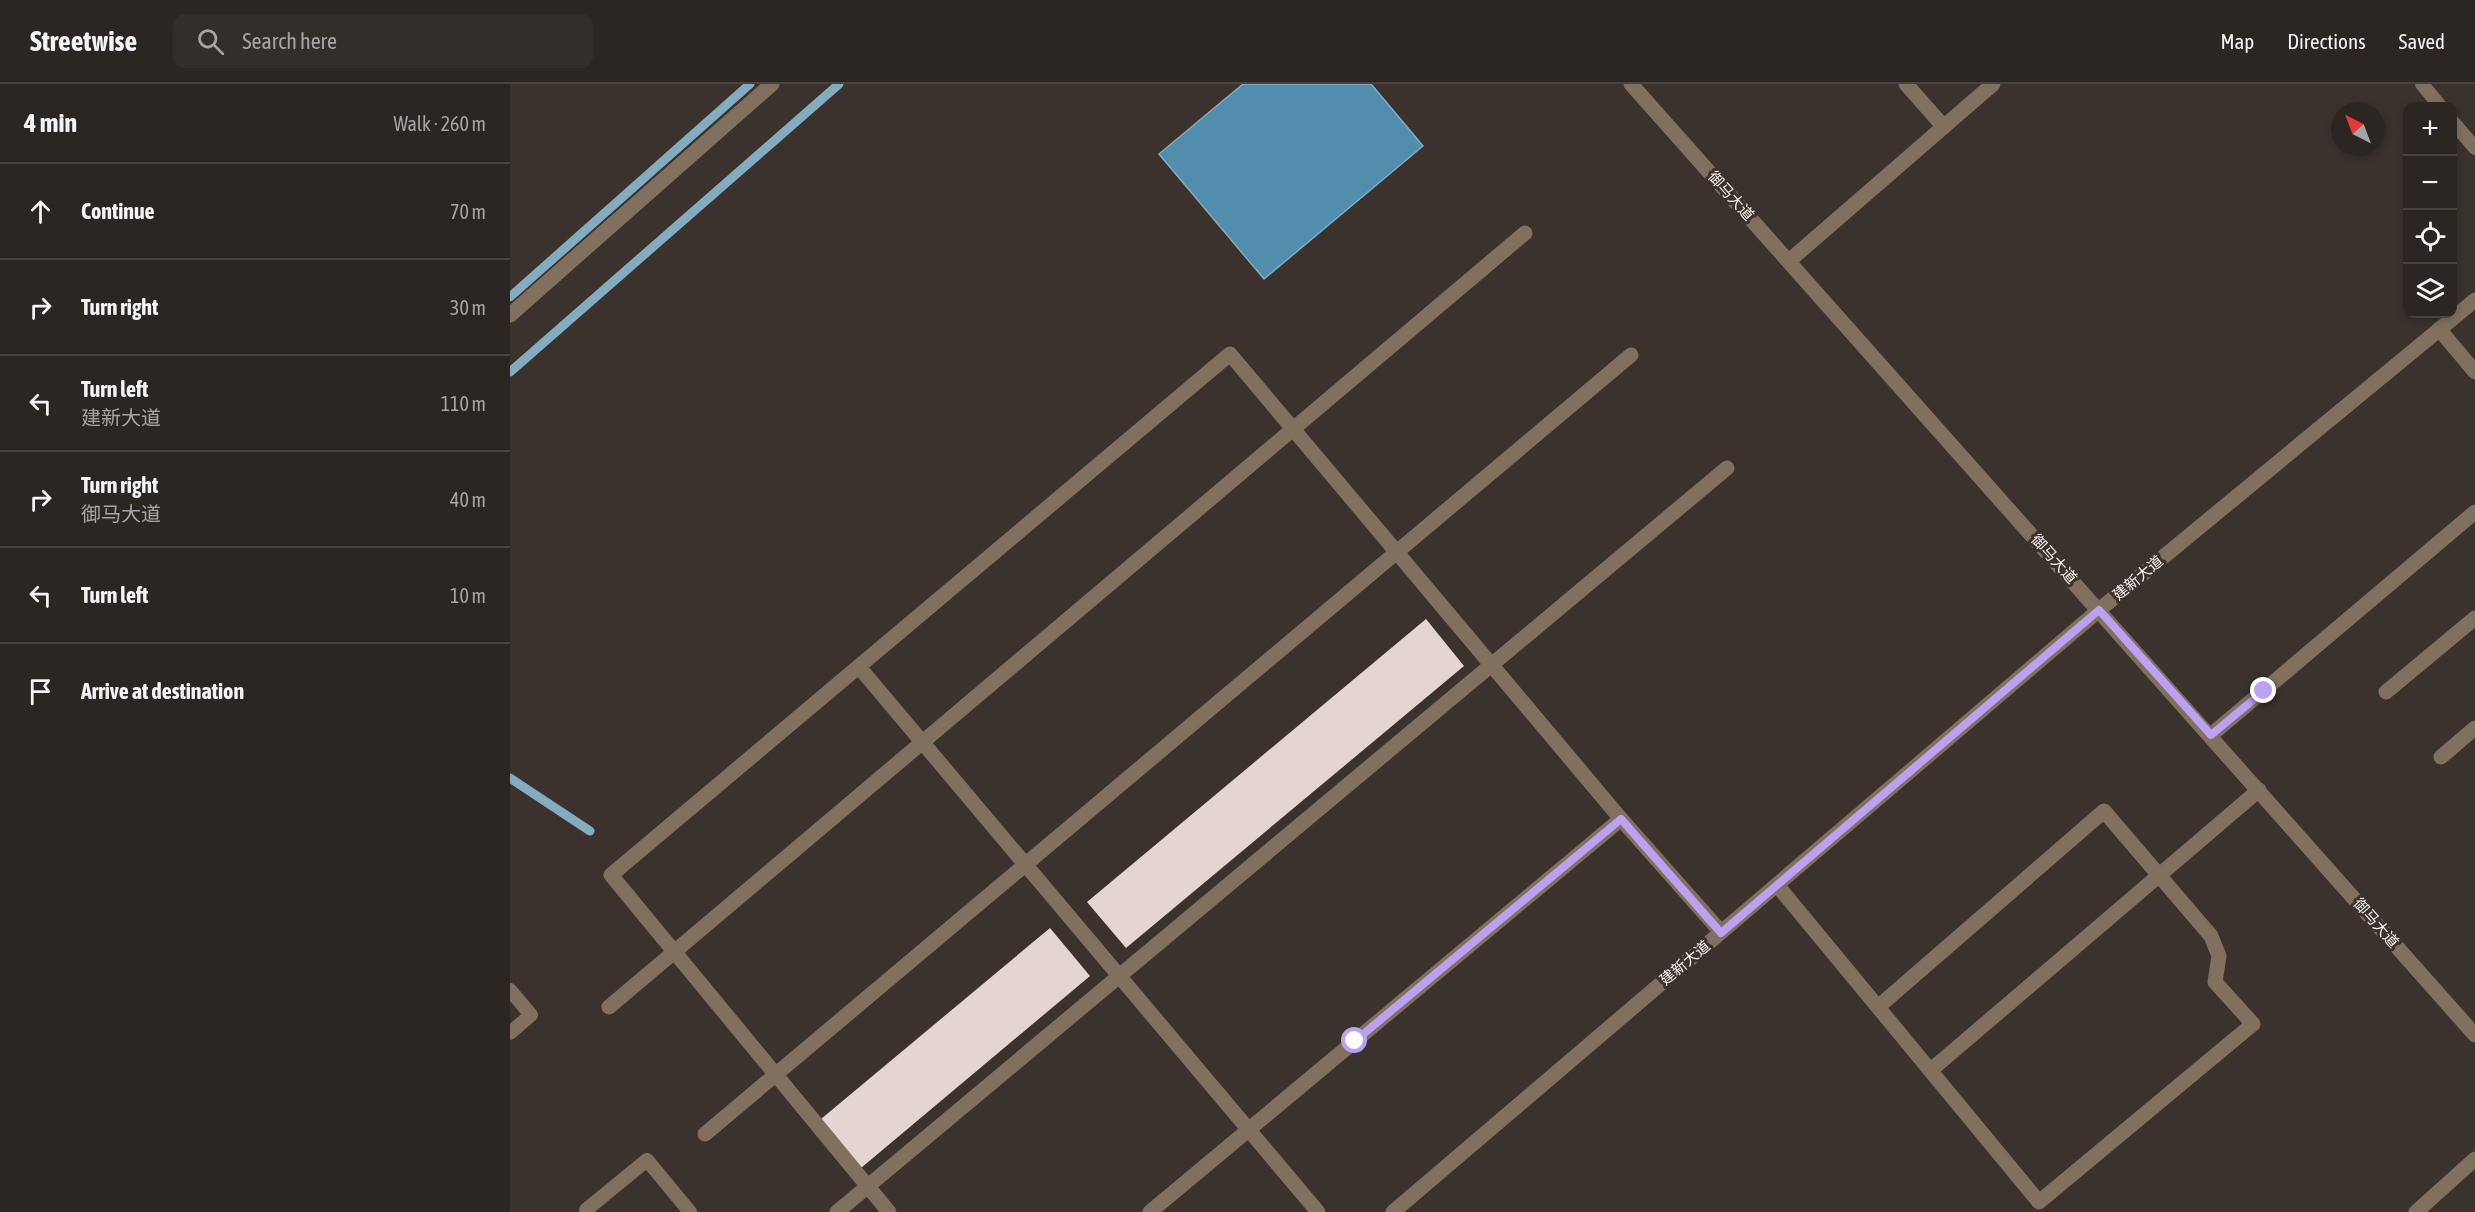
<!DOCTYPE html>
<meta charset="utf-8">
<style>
:root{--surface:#2c2622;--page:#342e2a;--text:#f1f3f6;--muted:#a6a5a5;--line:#484340}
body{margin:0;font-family:"Asap Condensed","Noto Sans SC",sans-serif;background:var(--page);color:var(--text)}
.controls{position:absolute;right:18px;top:18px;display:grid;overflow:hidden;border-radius:12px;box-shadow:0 3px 9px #0003}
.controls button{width:54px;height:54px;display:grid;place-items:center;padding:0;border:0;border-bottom:2px solid var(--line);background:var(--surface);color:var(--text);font:30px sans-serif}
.compass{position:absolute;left:1821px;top:18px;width:54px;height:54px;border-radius:50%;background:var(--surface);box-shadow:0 3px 9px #0003;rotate:318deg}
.stop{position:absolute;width:18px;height:18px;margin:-14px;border:4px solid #bca0f2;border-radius:50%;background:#fff}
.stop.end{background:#bca0f2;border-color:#fff;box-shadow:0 2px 6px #0008}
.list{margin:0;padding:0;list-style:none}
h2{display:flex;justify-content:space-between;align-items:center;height:78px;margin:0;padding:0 24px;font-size:26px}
h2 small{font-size:20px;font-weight:400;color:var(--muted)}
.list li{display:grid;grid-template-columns:39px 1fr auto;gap:18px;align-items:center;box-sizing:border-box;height:96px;padding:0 24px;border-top:2px solid var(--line)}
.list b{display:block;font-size:22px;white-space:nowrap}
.list p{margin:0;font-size:20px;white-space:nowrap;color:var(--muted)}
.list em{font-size:20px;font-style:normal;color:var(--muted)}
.icon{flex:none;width:33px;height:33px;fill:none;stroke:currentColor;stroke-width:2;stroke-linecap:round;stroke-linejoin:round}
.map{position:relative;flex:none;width:1965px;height:1128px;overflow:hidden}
header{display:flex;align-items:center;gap:36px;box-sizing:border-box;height:84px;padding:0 30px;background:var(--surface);border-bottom:2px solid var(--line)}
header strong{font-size:28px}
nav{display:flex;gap:33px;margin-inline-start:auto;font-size:21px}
.search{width:420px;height:54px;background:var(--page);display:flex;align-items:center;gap:15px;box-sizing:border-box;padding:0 21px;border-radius:12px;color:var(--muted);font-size:22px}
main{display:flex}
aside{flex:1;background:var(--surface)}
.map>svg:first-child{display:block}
</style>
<header>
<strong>Streetwise</strong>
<div class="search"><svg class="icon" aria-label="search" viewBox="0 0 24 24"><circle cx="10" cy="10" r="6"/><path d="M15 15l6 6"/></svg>Search here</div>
<nav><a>Map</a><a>Directions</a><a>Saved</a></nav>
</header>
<main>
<aside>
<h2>4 min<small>Walk · 260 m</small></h2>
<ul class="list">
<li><svg class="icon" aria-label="ahead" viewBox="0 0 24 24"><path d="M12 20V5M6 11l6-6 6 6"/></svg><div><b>Continue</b></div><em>70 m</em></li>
<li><svg class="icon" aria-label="right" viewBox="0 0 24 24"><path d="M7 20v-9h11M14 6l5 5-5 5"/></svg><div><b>Turn right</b></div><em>30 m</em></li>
<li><svg class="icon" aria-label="left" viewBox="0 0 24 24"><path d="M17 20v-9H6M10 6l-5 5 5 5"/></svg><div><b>Turn left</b><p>建新大道</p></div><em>110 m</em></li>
<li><svg class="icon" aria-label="right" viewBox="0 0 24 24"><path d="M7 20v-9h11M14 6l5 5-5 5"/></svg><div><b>Turn right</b><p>御马大道</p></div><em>40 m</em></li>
<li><svg class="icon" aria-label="left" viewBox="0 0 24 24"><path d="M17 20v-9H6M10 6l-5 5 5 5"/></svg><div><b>Turn left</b></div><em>10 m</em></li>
<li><svg class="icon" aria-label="arrive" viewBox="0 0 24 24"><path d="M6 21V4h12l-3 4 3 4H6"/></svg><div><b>Arrive at destination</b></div></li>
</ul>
</aside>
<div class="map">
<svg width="1965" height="1128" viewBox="0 0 1965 1128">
<rect width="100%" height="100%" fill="#3b322d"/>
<path fill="#518dac" stroke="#84acc0" stroke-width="1.5" d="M 733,0 L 861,0 L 913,62 L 754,195 L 649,70 Z"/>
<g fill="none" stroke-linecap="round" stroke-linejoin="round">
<g stroke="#84acc0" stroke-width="9">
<path d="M 0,213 L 240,0"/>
<path d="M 0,288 L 329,0"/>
<path d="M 0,694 L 80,747"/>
</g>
</g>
<g fill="#e4d5d2">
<path d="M 916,535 L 954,582 L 616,864 L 577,818 Z"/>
<path d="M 540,844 L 580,892 L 351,1084 L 311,1035 Z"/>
</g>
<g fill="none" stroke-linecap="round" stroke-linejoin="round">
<g stroke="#81705d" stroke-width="14">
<path d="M 1912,0 L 1930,22"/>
<path d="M 1942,37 L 1965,64"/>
<path d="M 0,906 L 21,931 L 0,949"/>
<path d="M 78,1128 L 76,1126 L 137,1076 L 180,1128"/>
</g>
<g stroke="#81705d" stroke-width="15">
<path d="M 1396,0 L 1434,43"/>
<path d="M 1279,177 L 1483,0"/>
<path d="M 0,231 L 262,0"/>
<path d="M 1929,245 L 1965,288"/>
<path d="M 349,583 L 808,1128"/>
<path d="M 1876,608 L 1965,534"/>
<path d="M 1701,651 L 1965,428"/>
<path d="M 1931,673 L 1965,644"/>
<path d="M 1267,801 L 1529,1118 L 1743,940 L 1705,898 L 1709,872 L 1701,852 L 1594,727 L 1368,923"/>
<path d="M 99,923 L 1015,149"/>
<path d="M 1421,986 L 1749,706"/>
<path d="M 195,1050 L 1121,271"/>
<path d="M 327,1128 L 1217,384"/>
<path d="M 379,1128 L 101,791 L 720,270 L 1111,735 L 1211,848"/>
<path d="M 640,1128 L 1111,735"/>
<path d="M 1906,1128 L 1965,1075"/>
</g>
<g stroke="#81705d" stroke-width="15">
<path d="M 1121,0 L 1965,951"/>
<path d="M 883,1128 L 1589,526 L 1965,216"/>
</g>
</g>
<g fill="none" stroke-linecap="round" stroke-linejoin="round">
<path stroke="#bca0f2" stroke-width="8" d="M 845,957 L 1111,735 L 1211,849 L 1589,526 L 1701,651 L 1754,607"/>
</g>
<g text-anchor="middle" stroke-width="6" stroke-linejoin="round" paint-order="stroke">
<g font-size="15" fill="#faf3f0" stroke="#3b322d">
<text transform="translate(1221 112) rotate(48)" y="5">御马大道</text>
<text transform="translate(1544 475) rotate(48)" y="5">御马大道</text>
<text transform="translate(1628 494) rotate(-40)" y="5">建新大道</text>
<text transform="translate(1866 839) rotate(49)" y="5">御马大道</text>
<text transform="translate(1175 879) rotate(-40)" y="5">建新大道</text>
</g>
</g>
</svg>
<div class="controls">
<button>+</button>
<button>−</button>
<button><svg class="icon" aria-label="locate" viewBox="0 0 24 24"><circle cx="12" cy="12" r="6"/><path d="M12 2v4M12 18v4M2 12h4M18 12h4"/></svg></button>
<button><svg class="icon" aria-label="layers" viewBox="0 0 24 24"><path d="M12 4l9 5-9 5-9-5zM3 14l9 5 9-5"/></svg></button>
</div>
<svg class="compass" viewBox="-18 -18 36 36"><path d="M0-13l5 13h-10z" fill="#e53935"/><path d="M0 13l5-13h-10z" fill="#a6a5a5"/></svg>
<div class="stop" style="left:845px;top:957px"></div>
<div class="stop end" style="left:1754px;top:607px"></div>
</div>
</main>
